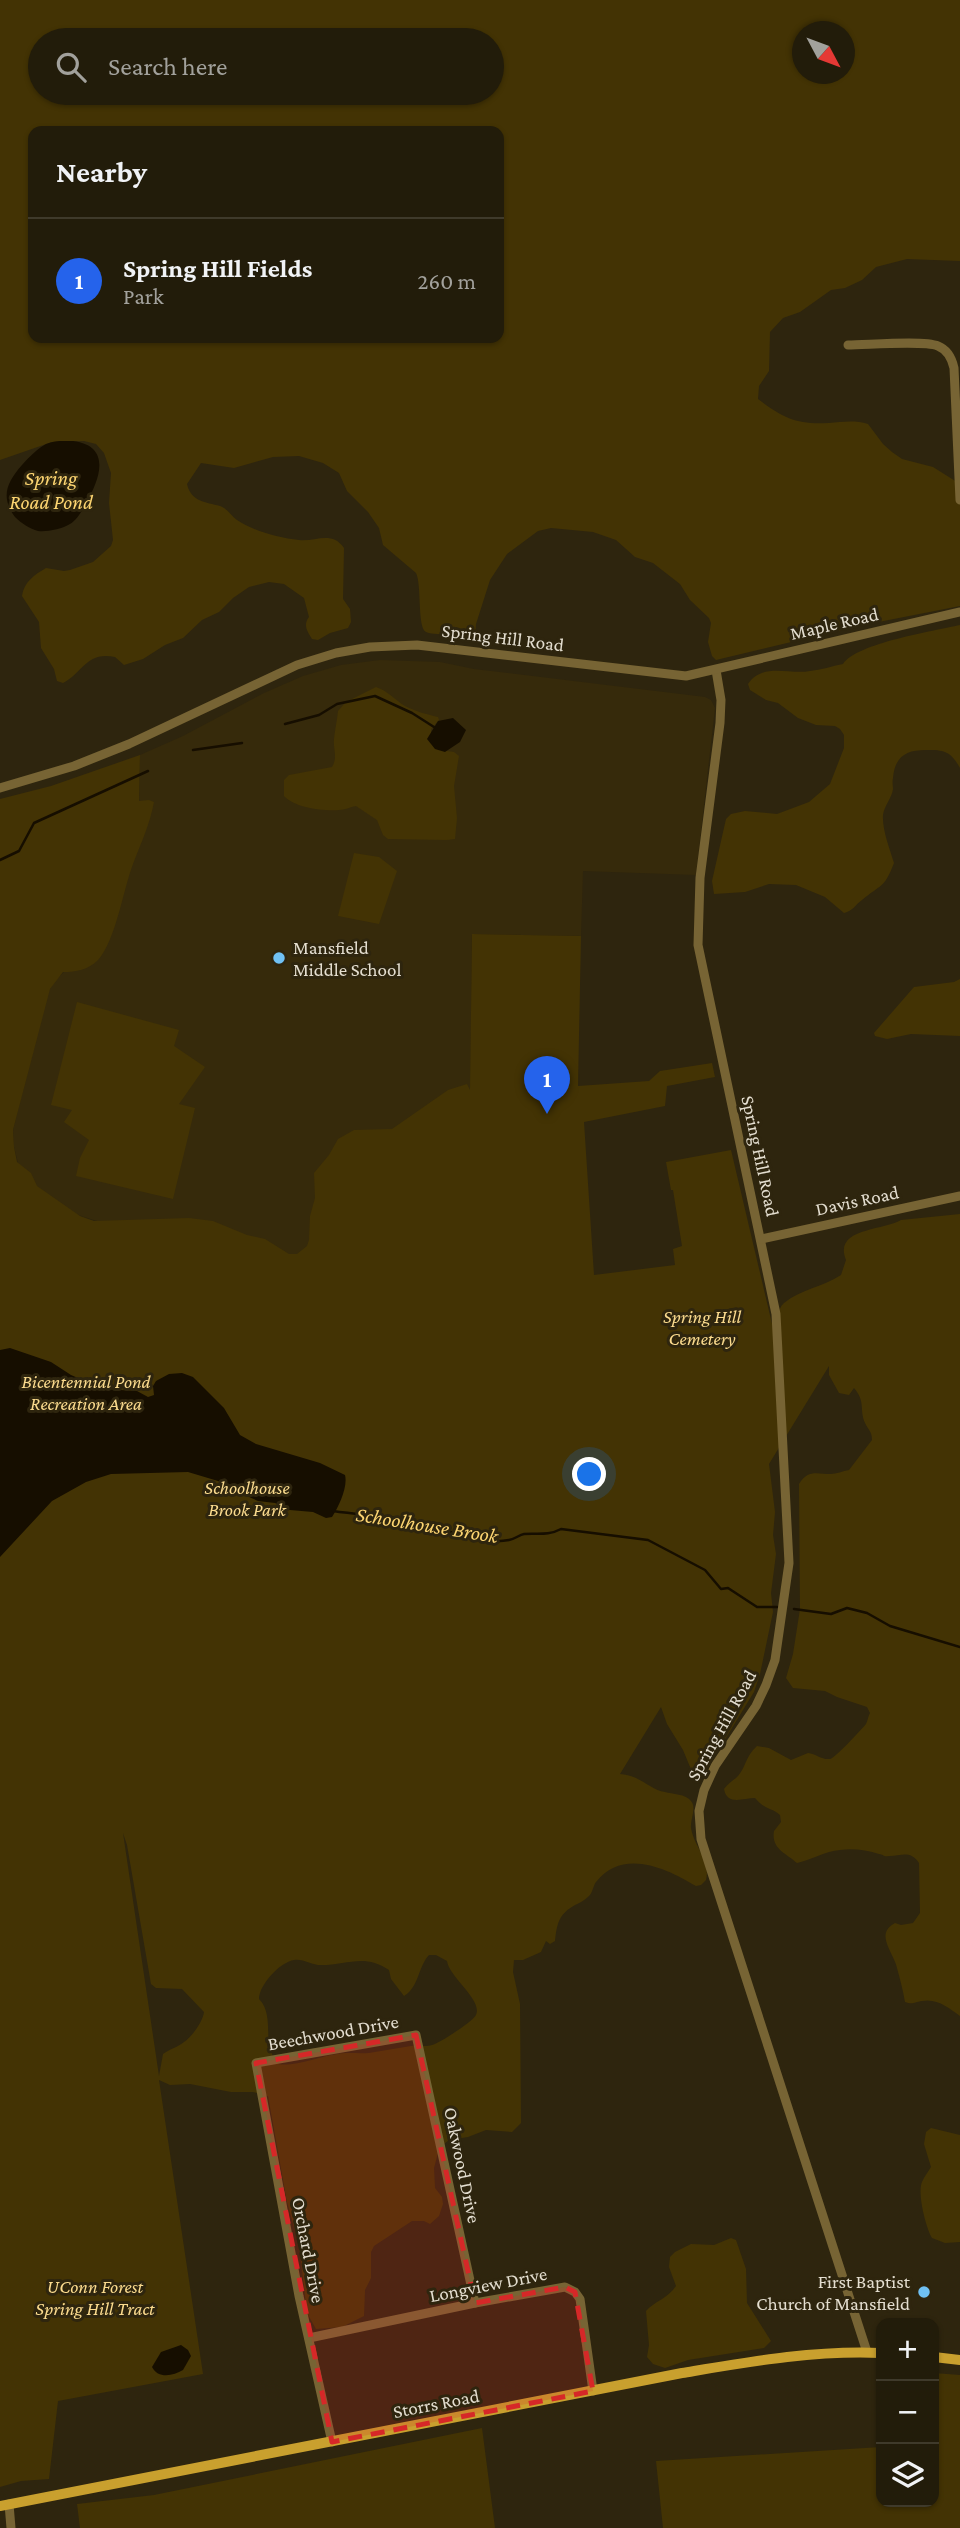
<!DOCTYPE html>
<meta charset="utf-8">
<style>
:root{--surface:#221c0a;--page:#2e2918;--text:#f1f3f6;--muted:#a2a19c;--line:#3f3a2b;--accent:#2563eb}
body{margin:0;font-family:"Crimson Pro",serif;background:var(--page);color:var(--text)}
.controls{position:absolute;right:21px;bottom:21px;display:grid;overflow:hidden;border-radius:14px;box-shadow:0 2px 5px #0004}
.controls button{width:63px;height:63px;display:grid;place-items:center;padding:0;border:0;border-bottom:2px solid var(--line);background:var(--surface);color:var(--text);font:35px sans-serif}
.compass{position:absolute;left:792px;top:21px;width:63px;height:63px;border-radius:50%;background:var(--surface);box-shadow:0 2px 5px #0004;rotate:131deg}
.you{position:absolute;left:590px;top:1475px;width:24px;height:24px;margin:-18px;border:5px solid #fff;border-radius:50%;background:#1a73e8;box-shadow:0 0 0 10px #1a73e833}
.badge{display:grid;place-items:center;width:46px;height:46px;border-radius:50%;background:var(--accent);color:#fff;font-size:23px;font-weight:700}
.pin{position:absolute;translate:-50% -58px;filter:drop-shadow(0 2px 4px #0008)}
.pin::after{content:'';position:absolute;top:37px;width:24px;height:21px;background:inherit;clip-path:polygon(0 0,100% 0,50% 100%)}
.list{margin:0;padding:0;list-style:none}
h2{display:flex;justify-content:space-between;align-items:center;height:91px;margin:0;padding:0 28px;font-size:30px}
h2 small{font-size:23px;font-weight:400;color:var(--muted)}
.list li{display:grid;grid-template-columns:46px 1fr auto;gap:21px;align-items:center;box-sizing:border-box;height:126px;padding:0 28px;border-top:2px solid var(--line)}
.list b{display:block;font-size:26px;white-space:nowrap}
.list p{margin:0;font-size:23px;white-space:nowrap;color:var(--muted)}
.list em{font-size:23px;font-style:normal;color:var(--muted)}
.icon{flex:none;width:38px;height:38px;fill:none;stroke:currentColor;stroke-width:2;stroke-linecap:round;stroke-linejoin:round}
.map{position:relative;flex:none;width:960px;height:2528px;overflow:hidden}
.search{position:absolute;background:var(--surface);box-shadow:0 2px 5px #0004;left:28px;top:28px;width:476px;height:77px;display:flex;align-items:center;gap:18px;box-sizing:border-box;padding:0 24px;border-radius:38px;color:var(--muted);font-size:26px}
.panel{position:absolute;background:var(--surface);box-shadow:0 2px 5px #0004;left:28px;top:126px;width:476px;height:217px;border-radius:14px}
.map>svg:first-child{display:block}
</style>
<div class="map">
<svg width="960" height="2528" viewBox="0 0 960 2528">
<rect width="100%" height="100%" fill="#2e250e"/>
<path fill="#362a0b" d="M 380,660 L 440,662 L 474,669 L 705,697 L 711,700 L 715,708 L 696,875 L 583,871 L 581,936 L 472,934 L 470,1130 L 321,1252 L 294,1255 L 100,1222 L 72,1213 L 40,1193 L 18,1163 L 14,1147 L 13,1130 L 47,995 L 53,983 L 68,968 L 139,802 L 140,755 L 183,736 L 264,693 L 303,676 L 341,665 Z"/>
<g fill="#433304" fill-rule="evenodd">
<path d="M 0,0 L 960,0 L 960,261 L 907,259 L 876,267 L 862,280 L 845,288 L 831,290 L 800,312 L 783,318 L 770,332 L 769,371 L 759,386 L 758,399 C 783,418 797,425 829,423 C 842,422 855,420 868,424 L 883,444 L 892,452 L 902,459 L 933,467 L 960,484 L 960,606 L 858,626 L 716,660 L 712,656 L 708,642 L 711,623 L 709,618 L 690,600 L 680,584 L 653,563 L 635,557 L 616,540 L 593,532 L 551,528 L 538,531 L 507,554 L 490,580 L 476,624 L 475,637 C 466,643 459,639 449,636 C 442,633 433,635 426,632 C 417,628 422,585 416,573 L 383,545 L 379,528 L 368,512 L 347,491 L 339,473 L 323,463 L 299,456 L 273,457 L 234,468 L 201,463 L 187,484 C 191,502 206,502 220,506 C 228,509 231,516 237,520 C 254,531 278,538 299,540 C 315,542 332,530 344,548 L 343,599 L 350,609 L 351,622 L 348,628 L 330,633 L 318,640 L 312,639 C 307,631 303,625 309,617 L 304,598 L 284,584 L 269,582 L 249,587 L 233,598 L 219,612 L 202,620 L 183,638 L 165,645 L 143,659 L 124,665 L 115,657 C 86,651 83,673 63,683 L 57,681 L 54,669 L 41,648 L 39,622 L 22,596 C 24,582 34,575 46,568 L 64,571 L 70,570 L 93,562 L 111,546 L 113,540 L 109,503 L 111,473 L 104,453 L 96,444 L 84,441 L 52,442 L 0,460 ZM 802,32 L 844,32 L 844,74 L 802,74 ZM 40,40 L 492,40 L 492,93 L 40,93 ZM 33,131 L 499,131 L 499,338 L 33,338 Z"/>
<path d="M 960,625 L 960,768 C 952,754 947,750 930,750 C 909,749 895,754 893,778 C 892,782 893,786 893,789 C 892,798 884,806 883,815 C 882,830 890,849 894,863 C 884,889 881,884 862,900 C 855,905 853,911 844,913 L 825,897 L 796,885 L 769,884 L 745,892 L 714,894 L 712,881 L 726,819 L 731,814 L 745,811 L 777,814 L 809,802 L 830,784 L 844,748 L 844,735 L 840,729 L 835,726 L 816,725 L 798,718 L 778,703 L 766,700 L 750,690 L 748,684 C 763,662 789,675 810,671 C 821,670 832,666 843,664 C 857,643 934,631 960,625 Z"/>
<path d="M 376,687 C 388,691 395,700 405,706 C 417,712 426,714 438,717 L 439,720 L 431,729 L 431,739 L 440,750 L 454,752 L 459,756 L 454,786 L 457,818 L 455,839 L 447,840 L 388,839 L 383,835 L 377,820 L 356,806 C 350,807 345,810 339,810 C 321,811 296,808 284,796 L 284,780 L 289,775 L 332,767 C 338,757 333,750 334,739 C 335,729 337,721 338,711 L 346,702 Z"/>
<path d="M 140,755 L 139,801 L 149,800 L 154,802 C 150,824 141,843 133,864 C 123,890 116,940 98,960 C 88,970 76,972 63,972 L 50,989 L 13,1130 L 14,1147 L 17,1162 L 31,1173 L 37,1186 L 80,1216 L 94,1221 L 189,1218 L 213,1221 L 247,1235 L 265,1239 L 289,1254 L 297,1254 L 307,1246 L 309,1240 L 310,1216 L 315,1198 L 314,1173 L 329,1155 L 338,1139 L 354,1130 L 392,1129 L 448,1090 L 467,1084 L 470,1090 L 472,934 L 581,936 L 578,1086 L 649,1081 L 660,1071 L 712,1063 L 715,1077 L 667,1086 L 665,1106 L 584,1122 L 594,1275 L 675,1265 L 673,1249 L 682,1246 L 673,1190 L 671,1190 L 666,1162 L 731,1150 L 773,1328 C 780,1321 776,1310 784,1303 C 801,1289 823,1287 841,1275 L 846,1260 C 833,1228 882,1231 901,1220 L 960,1214 L 960,2016 C 949,2008 937,1998 922,2001 C 914,2002 913,2005 905,2002 C 903,1990 900,1979 897,1968 C 894,1953 874,1934 895,1923 L 901,1925 L 913,1923 L 920,1913 L 919,1863 C 910,1850 902,1856 889,1856 C 883,1857 885,1855 879,1854 C 867,1850 852,1848 840,1850 C 825,1851 812,1860 797,1863 C 786,1853 771,1849 774,1831 L 781,1822 L 780,1815 C 771,1807 766,1811 755,1798 C 743,1798 727,1806 724,1789 C 728,1783 733,1781 738,1776 C 746,1767 745,1757 757,1746 L 769,1748 L 791,1760 L 808,1753 C 816,1754 822,1760 830,1759 C 834,1759 862,1729 866,1724 C 868,1720 868,1716 870,1713 L 867,1707 L 837,1697 L 825,1691 L 793,1688 L 786,1678 L 793,1654 L 800,1609 L 799,1484 C 808,1469 817,1474 831,1474 C 836,1474 843,1471 849,1470 L 872,1440 C 872,1431 868,1430 865,1423 C 859,1409 866,1402 854,1388 L 849,1395 L 839,1393 L 829,1375 L 829,1366 L 769,1464 L 775,1512 L 773,1535 L 776,1554 L 771,1593 L 773,1612 L 760,1674 L 754,1692 L 716,1754 L 699,1772 L 693,1774 L 683,1750 L 667,1724 L 661,1707 L 620,1774 C 640,1775 650,1790 665,1792 C 672,1794 686,1794 691,1801 C 697,1808 690,1819 691,1828 C 694,1847 711,1860 706,1880 L 701,1885 L 696,1886 C 668,1869 623,1847 596,1882 C 593,1886 593,1892 589,1896 C 585,1900 580,1903 575,1905 C 559,1914 557,1923 555,1941 L 550,1944 L 546,1941 L 541,1952 L 523,1960 L 514,1960 L 513,1972 L 520,2004 L 521,2123 L 512,2132 L 486,2130 L 468,2137 L 449,2140 L 444,2144 L 439,2149 L 434,2168 L 435,2188 L 442,2197 L 443,2204 L 439,2216 L 430,2224 L 424,2221 L 412,2221 L 374,2246 L 371,2252 L 371,2278 L 365,2290 L 364,2316 L 342,2327 L 316,2329 L 307,2313 L 299,2245 L 287,2202 L 268,2096 L 253,2092 L 231,2092 L 190,2084 L 170,2085 L 159,2080 L 203,2374 L 58,2401 L 49,2479 L 21,2481 L 0,2487 L 0,799 L 51,786 ZM 123,1833 L 127,1845 L 151,1984 L 156,1988 L 182,1989 L 204,2012 C 203,2021 192,2037 184,2042 C 178,2047 170,2049 163,2054 L 159,2076 ZM 429,1955 L 436,1955 L 447,1961 C 449,1977 483,2000 476,2015 C 472,2022 440,2043 432,2045 C 426,2047 418,2045 411,2046 C 397,2048 383,2051 369,2053 C 358,2054 347,2052 337,2054 C 321,2056 289,2069 275,2063 C 273,2057 271,2051 269,2045 C 267,2031 271,2011 259,1999 C 259,1985 280,1962 294,1960 C 302,1958 312,1965 321,1965 C 347,1965 365,1953 389,1970 L 391,1979 L 404,1996 C 419,1987 418,1967 429,1955 Z"/>
<path d="M 354,853 L 379,857 L 397,871 L 379,924 L 338,916 Z"/>
<path d="M 960,979 L 960,1036 L 911,1034 L 887,1039 L 875,1036 L 874,1033 L 914,987 L 954,982 Z"/>
<path d="M 77,1002 L 179,1030 L 174,1046 L 205,1067 L 179,1104 L 195,1108 L 173,1199 L 76,1176 L 80,1158 L 89,1140 L 64,1122 L 72,1110 L 51,1105 Z"/>
<path d="M 931,2128 L 960,2135 L 960,2242 L 945,2243 L 932,2238 C 926,2228 917,2193 922,2182 C 924,2177 928,2172 931,2167 L 924,2144 L 926,2132 Z"/>
<path d="M 731,2238 L 736,2240 L 746,2269 L 747,2303 L 771,2341 L 764,2348 L 688,2360 L 665,2368 L 653,2364 L 647,2357 L 649,2345 L 646,2311 C 655,2301 667,2299 676,2286 L 669,2267 L 670,2257 L 675,2252 L 691,2244 L 714,2245 Z"/>
<path d="M 934,2373 L 960,2375 L 960,2528 L 663,2528 L 656,2461 L 881,2447 L 881,2502 L 934,2502 Z"/>
<path d="M 482,2428 L 495,2528 L 80,2528 L 77,2504 L 154,2495 Z"/>
</g>
<g fill="#160e00">
<path d="M 73,441 C 112,446 100,479 86,503 C 82,511 77,520 70,524 C 62,529 47,532 38,531 C 30,529 21,523 15,517 C 0,497 7,482 22,465 C 29,457 37,449 46,444 C 55,440 64,441 73,441 Z"/>
<path d="M 453,718 L 466,730 L 460,742 L 445,752 L 435,749 L 427,739 L 438,721 Z"/>
<path d="M 10,1348 L 51,1362 L 71,1375 L 103,1389 L 137,1391 L 148,1397 L 154,1395 L 153,1386 L 156,1381 L 169,1374 L 182,1373 L 193,1377 L 224,1408 L 240,1435 L 256,1444 L 320,1463 L 345,1475 C 348,1487 339,1506 332,1517 L 326,1518 L 313,1512 L 290,1510 L 275,1503 L 258,1501 L 247,1496 L 238,1487 L 188,1472 L 111,1474 L 86,1482 L 52,1501 L 0,1557 L 0,1350 Z"/>
<path d="M 181,2345 L 188,2350 L 191,2356 L 183,2370 C 173,2376 158,2379 152,2367 L 161,2352 Z"/>
</g>
<g fill="none" stroke-linecap="round" stroke-linejoin="round">
<g stroke="#160e00" stroke-width="2.5">
<path d="M 285,724 L 319,715 L 337,704 L 375,696 L 412,713 L 434,727"/>
<path d="M 193,750 L 242,743"/>
<path d="M 0,860 L 19,851 L 34,823 L 148,771"/>
<path d="M 333,1511 C 360,1515 387,1516 414,1521 C 442,1527 480,1546 509,1540 C 515,1539 519,1535 524,1534 C 538,1533 548,1536 561,1529 L 648,1540 L 705,1570 L 721,1589 L 728,1588 L 757,1607 L 777,1607"/>
<path d="M 794,1609 L 831,1614 L 847,1608 L 867,1613 L 890,1626 L 960,1647"/>
</g>
<g stroke="#776434" stroke-width="9">
<path d="M 848,345 C 867,345 924,340 938,346 C 948,350 952,359 954,368 L 960,500"/>
<path d="M 716,670 L 721,700 L 720,723 L 700,878 L 698,945 L 776,1314 L 789,1563 L 775,1660 L 766,1685 L 756,1706 L 715,1766 L 704,1790 L 699,1811 L 701,1839 L 867,2352"/>
<path d="M 0,788 L 74,766 L 129,744 L 297,665 L 336,653 L 370,647 L 417,645 L 686,676 L 960,612"/>
<path d="M 761,1239 L 960,1196"/>
<path d="M 309,2338 L 475,2303 L 565,2287 L 575,2292 L 580,2299 L 593,2391"/>
<path d="M 332,2442 L 299,2296 L 256,2063 L 416,2035 L 475,2303"/>
<path d="M 9,2504 L 11,2528"/>
</g>
<g stroke="#c9a02e" stroke-width="10">
<path d="M 934,2357 L 960,2360"/>
<path d="M 0,2506 L 682,2373 C 748,2362 814,2350 881,2353"/>
</g>
</g>
<path fill="#d62828" fill-opacity="0.2" stroke="#d62828" stroke-width="5" stroke-dasharray="14 9" stroke-linejoin="round" d="M 416,2035 L 475,2303 L 565,2287 L 575,2292 L 593,2391 L 332,2442 L 256,2063 Z"/>
<g fill="#70c1f4" stroke="#2e250e" stroke-width="2.5">
<circle cx="279" cy="958" r="7"/>
<circle cx="924" cy="2292" r="7"/>
</g>
<g text-anchor="middle" stroke-width="6" stroke-linejoin="round" paint-order="stroke">
<g font-size="19" fill="#e4ded0" stroke="#2e250e">
<text transform="translate(834 623) rotate(-13)" y="7">Maple Road</text>
<text transform="translate(503 637) rotate(7)" y="7">Spring Hill Road</text>
<text transform="translate(761 1156) rotate(78)" y="7">Spring Hill Road</text>
<text transform="translate(857 1200) rotate(-12)" y="7">Davis Road</text>
<text transform="translate(721 1725) rotate(-61)" y="7">Spring Hill Road</text>
<text transform="translate(333 2032) rotate(-10)" y="7">Beechwood Drive</text>
<text transform="translate(463 2165) rotate(78)" y="7">Oakwood Drive</text>
<text transform="translate(309 2250) rotate(79)" y="7">Orchard Drive</text>
<text transform="translate(488 2284) rotate(-11)" y="7">Longview Drive</text>
<text transform="translate(436 2403) rotate(-11)" y="7">Storrs Road</text>
</g>
<g font-size="19" fill="#e4ded0" stroke="#2e250e" text-anchor="start">
<text x="293" y="954">Mansfield<tspan x="293" dy="22">Middle School</tspan></text>
<text x="910" y="2288" text-anchor="end">First Baptist<tspan x="910" dy="22">Church of Mansfield</tspan></text>
</g>
<g font-size="19" font-style="italic" fill="#fbdb8e" stroke="#2e250e">
<text x="702" y="1323">Spring Hill<tspan x="702" dy="22">Cemetery</tspan></text>
<text x="86" y="1388">Bicentennial Pond<tspan x="86" dy="22">Recreation Area</tspan></text>
<text x="247" y="1494">Schoolhouse<tspan x="247" dy="22">Brook Park</tspan></text>
<text x="95" y="2293">UConn Forest<tspan x="95" dy="22">Spring Hill Tract</tspan></text>
</g>
<g font-size="21" font-style="italic" fill="#fdd571" stroke="#2e250e">
<text x="51" y="485">Spring<tspan x="51" dy="24">Road Pond</tspan></text>
<text transform="translate(427 1525) rotate(9)" y="7">Schoolhouse Brook</text>
</g>
</g>
</svg>
<div class="controls">
<button>+</button>
<button>−</button>
<button><svg class="icon" aria-label="layers" viewBox="0 0 24 24"><path d="M12 4l9 5-9 5-9-5zM3 14l9 5 9-5"/></svg></button>
</div>
<svg class="compass" viewBox="-18 -18 36 36"><path d="M0-13l5 13h-10z" fill="#e53935"/><path d="M0 13l5-13h-10z" fill="#a2a19c"/></svg>
<div class="you"></div>
<div class="pin badge" style="left:547px;top:1114px">1</div>
<div class="search"><svg class="icon" aria-label="search" viewBox="0 0 24 24"><circle cx="10" cy="10" r="6"/><path d="M15 15l6 6"/></svg>Search here</div>
<section class="panel">
<h2>Nearby<small></small></h2>
<ul class="list">
<li><span class="badge">1</span><div><b>Spring Hill Fields</b><p>Park</p></div><em>260 m</em></li>
</ul>
</section>
</div>
